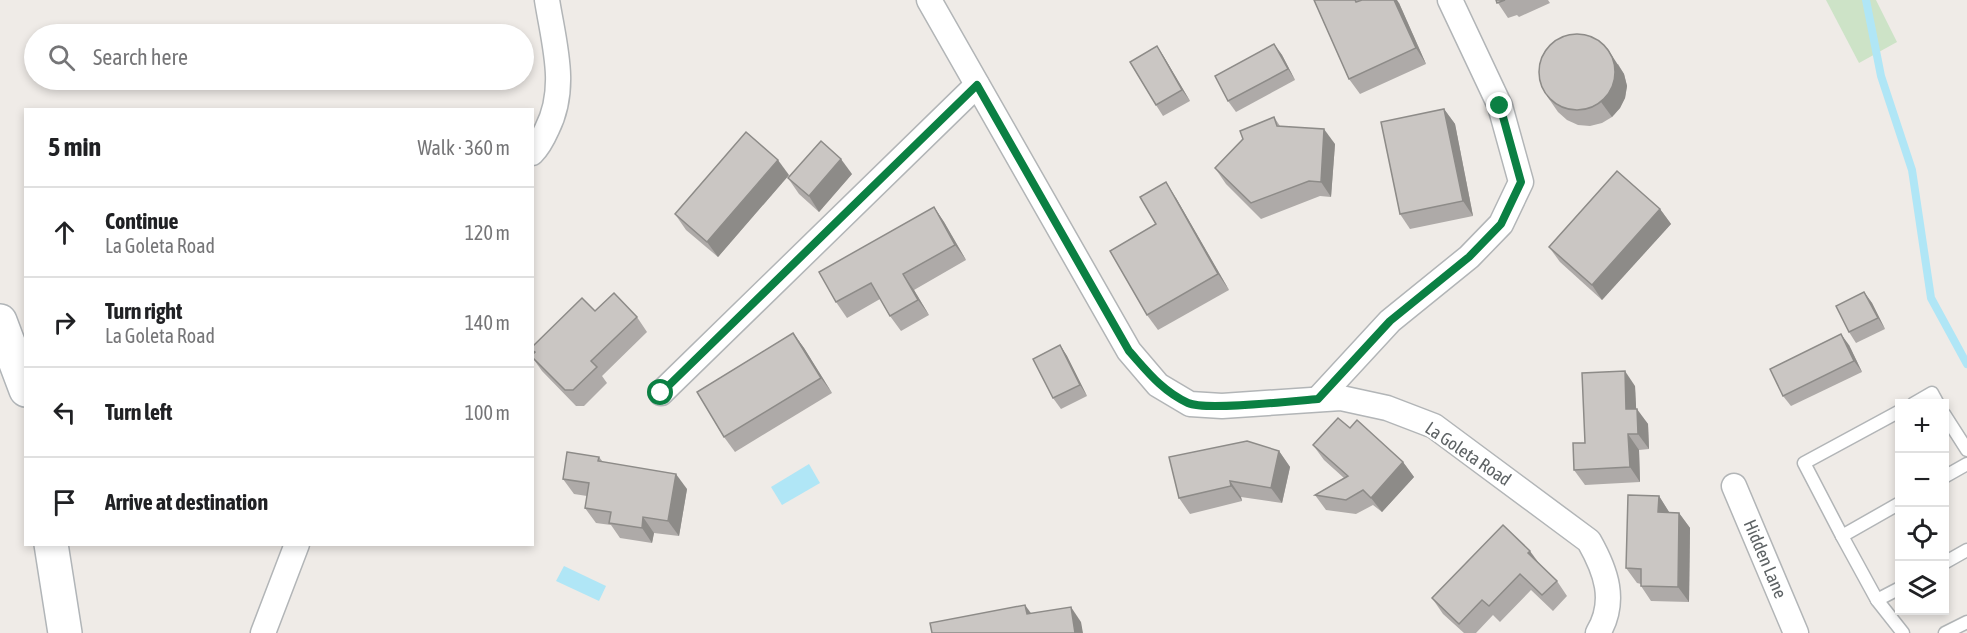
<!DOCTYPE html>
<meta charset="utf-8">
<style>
:root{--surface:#fff;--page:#f6f6f6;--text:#202124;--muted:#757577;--line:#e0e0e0}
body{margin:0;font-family:"Asap Condensed",sans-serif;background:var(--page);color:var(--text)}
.controls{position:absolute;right:18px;bottom:18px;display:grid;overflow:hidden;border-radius:0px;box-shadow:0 3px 9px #0003}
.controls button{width:54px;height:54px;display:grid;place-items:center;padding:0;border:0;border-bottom:2px solid var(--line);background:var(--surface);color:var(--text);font:30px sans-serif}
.stop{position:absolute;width:18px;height:18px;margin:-14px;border:4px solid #0b8043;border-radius:50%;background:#fff}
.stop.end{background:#0b8043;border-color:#fff;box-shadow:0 2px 6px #0008}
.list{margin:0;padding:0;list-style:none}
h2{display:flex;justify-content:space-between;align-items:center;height:78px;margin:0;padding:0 24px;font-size:26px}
h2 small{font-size:20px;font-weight:400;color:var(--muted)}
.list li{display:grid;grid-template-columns:39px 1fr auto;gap:18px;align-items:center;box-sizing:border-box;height:90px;padding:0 24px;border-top:2px solid var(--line)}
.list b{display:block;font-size:22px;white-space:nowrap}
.list p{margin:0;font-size:20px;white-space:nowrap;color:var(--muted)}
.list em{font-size:20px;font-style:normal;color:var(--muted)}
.icon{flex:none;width:33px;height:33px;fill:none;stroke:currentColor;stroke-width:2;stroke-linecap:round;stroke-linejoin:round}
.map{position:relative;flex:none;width:1967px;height:633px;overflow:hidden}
.search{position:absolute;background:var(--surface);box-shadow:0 3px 9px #0003;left:24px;top:24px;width:510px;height:66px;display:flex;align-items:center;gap:15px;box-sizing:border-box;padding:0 21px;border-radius:33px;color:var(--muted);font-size:22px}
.panel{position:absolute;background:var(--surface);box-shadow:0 3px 9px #0003;left:24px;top:108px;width:510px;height:438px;border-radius:0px}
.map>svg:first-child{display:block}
</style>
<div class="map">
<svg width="1967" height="633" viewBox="0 0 1967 633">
<rect width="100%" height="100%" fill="#efebe7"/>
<path fill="#cde3c7" d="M 1826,0 L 1876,0 L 1897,42 L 1859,63 Z"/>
<g fill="#b0e6f6">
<path d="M 809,464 L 820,483 L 782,505 L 771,487 Z"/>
<path d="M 564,566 L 606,586 L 599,601 L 556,581 Z"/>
</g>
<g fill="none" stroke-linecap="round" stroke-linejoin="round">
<path stroke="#b0e6f6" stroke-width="8" d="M 1866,0 L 1881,76 L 1912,170 L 1931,298 L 1967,364"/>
<g stroke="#b2b5b7" stroke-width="15">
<g id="lane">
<path d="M 1913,404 L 1932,393 L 1938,404"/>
<path d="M 1900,411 L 1804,463 L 1842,536 L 1900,503"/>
<path d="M 1944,414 L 1967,450"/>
<path d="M 1944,477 L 1967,464"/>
<path d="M 1842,536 L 1877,600 L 1900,588"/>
<path d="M 1944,563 L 1967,550"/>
<path d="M 1877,600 L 1903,633"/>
<path d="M 1945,633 L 1967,622"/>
</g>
</g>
<g stroke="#b2b5b7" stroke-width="27">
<g id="street">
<path d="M 929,0 L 1129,351 L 1158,385 L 1190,404 L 1222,406 L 1341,398 L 1387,408 L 1434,426 L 1589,541 C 1606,571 1617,601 1598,633"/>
<path d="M 532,153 C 539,146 543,138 547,129 C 568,88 554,44 547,0"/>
<path d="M 661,393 L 977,85"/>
<path d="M 1318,399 L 1390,321 L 1469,257 L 1501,224 L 1521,182 L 1500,106 L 1450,0"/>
<path d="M 1734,486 L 1796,633"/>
<path d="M 263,633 L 297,544"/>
</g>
</g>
<g stroke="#b1b5b8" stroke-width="36">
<g id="secondary">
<path d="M 0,321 L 26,390"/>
<path d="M 51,544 L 65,633"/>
</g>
</g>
<use href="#lane" stroke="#fff" stroke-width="12"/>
<use href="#street" stroke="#fff" stroke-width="24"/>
<use href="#secondary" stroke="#fff" stroke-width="33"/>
</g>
<g fill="#aeaaa8">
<path d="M 1314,0 L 1359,0 L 1360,1 L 1399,3 L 1426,64 L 1360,94 L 1349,79 Z"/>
<path d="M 1496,0 L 1548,0 L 1550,3 L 1519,17 L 1517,15 L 1508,18 Z"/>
<path d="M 1274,44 L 1282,55 L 1295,80 L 1236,112 L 1228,101 Z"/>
<path d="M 1157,46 L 1164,57 L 1190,101 L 1163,116 L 1156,105 Z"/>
<path d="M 1618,64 L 1624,74 L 1627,86 L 1625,98 L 1620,108 L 1612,117 L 1602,123 L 1590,126 L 1578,125 L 1567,120 L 1558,112 L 1547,96 Z"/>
<path d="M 1444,109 L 1455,124 L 1473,216 L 1410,229 L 1400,214 Z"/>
<path d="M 1274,117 L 1280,126 L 1335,144 L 1331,197 L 1320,196 L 1261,219 L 1226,184 L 1215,168 Z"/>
<path d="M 852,174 L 819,212 L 799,194 L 788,178 Z"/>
<path d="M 789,175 L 718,257 L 686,230 L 675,214 Z"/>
<path d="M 1176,198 L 1229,290 L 1158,330 L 1147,315 L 1156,224 Z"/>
<path d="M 934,207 L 944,222 L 966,260 L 914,290 L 929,315 L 901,331 L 890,316 L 880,299 L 847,318 L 836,302 Z"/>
<path d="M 1660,209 L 1671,224 L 1602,300 L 1560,262 L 1549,247 Z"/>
<path d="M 1864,292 L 1872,303 L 1885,329 L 1856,343 L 1849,332 Z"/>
<path d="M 595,311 L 637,317 L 647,332 L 602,376 L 607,383 L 584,406 L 576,406 L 542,371 L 532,357 L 534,353 L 532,351 L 532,347 Z"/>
<path d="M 793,333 L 804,348 L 832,393 L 735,452 L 724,437 Z"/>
<path d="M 1060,345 L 1067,356 L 1087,396 L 1061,409 L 1053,398 Z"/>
<path d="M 1849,345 L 1862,372 L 1791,406 L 1783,396 Z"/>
<path d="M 1635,386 L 1636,409 L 1648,424 L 1649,449 L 1639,450 L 1640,482 L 1585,485 L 1574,470 L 1585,443 Z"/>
<path d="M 1350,428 L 1403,462 L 1414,477 L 1382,512 L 1373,505 L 1356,514 L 1326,510 L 1315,495 L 1344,478 L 1324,460 L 1313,445 Z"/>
<path d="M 1279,451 L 1290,467 L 1282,503 L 1241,497 L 1242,501 L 1190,514 L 1179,498 Z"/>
<path d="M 599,457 L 603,462 L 687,489 L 679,536 L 654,533 L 652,543 L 620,538 L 611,525 L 596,523 L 585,508 L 587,496 L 574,494 L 563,479 Z"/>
<path d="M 1659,496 L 1669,512 L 1679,513 L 1690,528 L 1689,602 L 1651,601 L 1641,586 L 1641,584 L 1637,583 L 1626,568 Z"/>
<path d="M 1540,565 L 1557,581 L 1567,596 L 1553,611 L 1531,590 L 1500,622 L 1493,615 L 1476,633 L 1464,633 L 1443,614 L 1432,598 Z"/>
</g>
<g fill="#8d8b88">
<path d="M 1394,0 L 1397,0 L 1399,3 L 1426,64 L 1416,48 Z"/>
<path d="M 1274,44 L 1282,55 L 1295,80 L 1288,69 Z"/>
<path d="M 1157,46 L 1164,57 L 1190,101 L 1182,90 Z"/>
<path d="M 1607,48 L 1624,74 L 1627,86 L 1625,98 L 1620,108 L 1612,117 L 1601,102 Z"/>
<path d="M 1444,109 L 1455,124 L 1473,216 L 1463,201 Z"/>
<path d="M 1324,129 L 1335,144 L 1331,197 L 1321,182 Z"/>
<path d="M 841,159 L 852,174 L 819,212 L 809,196 Z"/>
<path d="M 778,160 L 789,175 L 718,257 L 707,242 Z"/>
<path d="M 1166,182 L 1176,198 L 1229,290 L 1218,274 Z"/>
<path d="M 934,207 L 944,222 L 966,260 L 955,245 Z"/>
<path d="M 1660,209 L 1671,224 L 1602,300 L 1592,285 Z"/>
<path d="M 903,274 L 914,290 L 929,315 L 918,300 Z"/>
<path d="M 1864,292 L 1872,303 L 1885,329 L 1878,318 Z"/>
<path d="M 793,333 L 804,348 L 832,393 L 821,378 Z"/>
<path d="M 1841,334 L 1849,345 L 1862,372 L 1854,361 Z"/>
<path d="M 1060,345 L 1067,356 L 1087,396 L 1080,385 Z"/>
<path d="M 1625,371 L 1635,386 L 1637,425 L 1626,409 Z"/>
<path d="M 1637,409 L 1648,424 L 1649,449 L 1638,434 Z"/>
<path d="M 1628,434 L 1639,450 L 1640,482 L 1630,467 Z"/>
<path d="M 1279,451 L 1290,467 L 1282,503 L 1271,488 Z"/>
<path d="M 1403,462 L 1414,477 L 1382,512 L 1371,498 Z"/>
<path d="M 676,474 L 687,489 L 679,536 L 668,521 Z"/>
<path d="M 1230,481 L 1241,497 L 1242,501 L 1231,486 Z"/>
<path d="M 1659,496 L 1669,512 L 1669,528 L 1658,512 Z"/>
<path d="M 1679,513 L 1690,528 L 1689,602 L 1678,587 Z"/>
<path d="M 643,517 L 654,533 L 652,543 L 642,528 Z"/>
<path d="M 1530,551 L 1541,566 L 1528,553 Z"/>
<path d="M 1025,605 L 1036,620 L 1027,614 Z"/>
<path d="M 1071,607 L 1081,622 L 1083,633 L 1075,633 Z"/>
</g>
<g fill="#cac6c3" stroke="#8d8b88" stroke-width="1.5">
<path d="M 1314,0 L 1355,0 L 1356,2 L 1362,0 L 1394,0 L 1416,48 L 1349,79 Z"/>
<path d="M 1496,0 L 1505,0 L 1497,3 Z"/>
<circle cx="1577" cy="72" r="38"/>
<path d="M 1274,44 L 1288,69 L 1228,101 L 1215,76 Z"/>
<path d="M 1157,46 L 1182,90 L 1156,105 L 1130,62 Z"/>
<path d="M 1444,109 L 1463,201 L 1400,214 L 1381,122 Z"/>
<path d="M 1274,117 L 1277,126 L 1324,129 L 1321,182 L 1309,181 L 1251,203 L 1215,168 L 1243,139 L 1240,131 Z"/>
<path d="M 746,132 L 778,160 L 707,242 L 675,214 Z"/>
<path d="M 821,141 L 841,159 L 809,196 L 788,178 Z"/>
<path d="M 1617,171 L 1660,209 L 1592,285 L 1549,247 Z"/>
<path d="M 1166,182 L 1218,274 L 1147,315 L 1110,251 L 1156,224 L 1140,197 Z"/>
<path d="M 934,207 L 955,245 L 903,274 L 918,300 L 890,316 L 871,283 L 836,302 L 819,272 Z"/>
<path d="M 1864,292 L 1878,318 L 1849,332 L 1836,306 Z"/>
<path d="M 614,293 L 637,317 L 591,361 L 597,367 L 573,390 L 565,390 L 532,357 L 532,355 L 535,352 L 532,350 L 532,347 L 582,298 L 595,311 Z"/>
<path d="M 793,333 L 821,378 L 724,437 L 697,392 Z"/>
<path d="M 1841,334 L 1854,361 L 1783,396 L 1770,369 Z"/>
<path d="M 1060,345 L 1080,385 L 1053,398 L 1033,359 Z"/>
<path d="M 1625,371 L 1626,409 L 1637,409 L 1638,434 L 1628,434 L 1630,467 L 1574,470 L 1573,443 L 1585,443 L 1582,373 Z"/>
<path d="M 1338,418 L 1350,428 L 1357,420 L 1403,462 L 1371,498 L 1363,490 L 1346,500 L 1315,495 L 1348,476 L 1313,445 Z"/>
<path d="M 1247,441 L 1279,451 L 1271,488 L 1230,481 L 1231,486 L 1179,498 L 1169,457 Z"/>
<path d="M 567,452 L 599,457 L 598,461 L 676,474 L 668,521 L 643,517 L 642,528 L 609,523 L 611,512 L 585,508 L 589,483 L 563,479 Z"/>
<path d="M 1628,495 L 1659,496 L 1658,512 L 1679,513 L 1678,587 L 1641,586 L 1641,569 L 1626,568 Z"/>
<path d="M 1503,525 L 1530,551 L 1528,553 L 1557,581 L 1542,595 L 1520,574 L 1489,606 L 1482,600 L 1459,624 L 1432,598 Z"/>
<path d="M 1025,605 L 1027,614 L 1071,607 L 1075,633 L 932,633 L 930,623 Z"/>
</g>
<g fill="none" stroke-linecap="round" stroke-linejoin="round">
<path stroke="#0b8043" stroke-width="8" d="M 661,393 L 977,85 L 1129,351 C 1147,371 1162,391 1188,403 C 1206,411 1293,401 1318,399 L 1390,321 L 1469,257 L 1501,224 L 1521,182 L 1500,106"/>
</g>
<g text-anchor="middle" stroke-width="5" stroke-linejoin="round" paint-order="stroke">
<g font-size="18" fill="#5e6365" stroke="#fff">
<text transform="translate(1468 454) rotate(34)" y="6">La Goleta Road</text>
<text transform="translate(1765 559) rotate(67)" y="6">Hidden Lane</text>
</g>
</g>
</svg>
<div class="controls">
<button>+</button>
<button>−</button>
<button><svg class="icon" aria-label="locate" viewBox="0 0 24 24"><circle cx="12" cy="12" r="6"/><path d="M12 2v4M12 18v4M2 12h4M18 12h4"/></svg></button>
<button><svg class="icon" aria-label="layers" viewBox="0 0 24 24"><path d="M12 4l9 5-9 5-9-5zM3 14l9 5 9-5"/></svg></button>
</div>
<div class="stop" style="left:661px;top:393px"></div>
<div class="stop end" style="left:1500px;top:106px"></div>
<div class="search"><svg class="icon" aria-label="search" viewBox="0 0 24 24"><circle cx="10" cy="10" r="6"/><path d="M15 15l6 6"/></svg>Search here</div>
<section class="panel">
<h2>5 min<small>Walk · 360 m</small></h2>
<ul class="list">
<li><svg class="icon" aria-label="ahead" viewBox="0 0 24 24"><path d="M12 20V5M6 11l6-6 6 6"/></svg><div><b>Continue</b><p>La Goleta Road</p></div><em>120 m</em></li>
<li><svg class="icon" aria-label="right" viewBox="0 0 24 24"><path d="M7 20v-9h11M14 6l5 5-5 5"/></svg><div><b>Turn right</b><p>La Goleta Road</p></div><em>140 m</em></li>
<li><svg class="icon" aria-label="left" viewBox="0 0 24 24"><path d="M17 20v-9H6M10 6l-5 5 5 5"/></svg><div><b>Turn left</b></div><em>100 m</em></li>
<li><svg class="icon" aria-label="arrive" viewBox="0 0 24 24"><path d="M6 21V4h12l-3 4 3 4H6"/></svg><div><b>Arrive at destination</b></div></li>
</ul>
</section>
</div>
